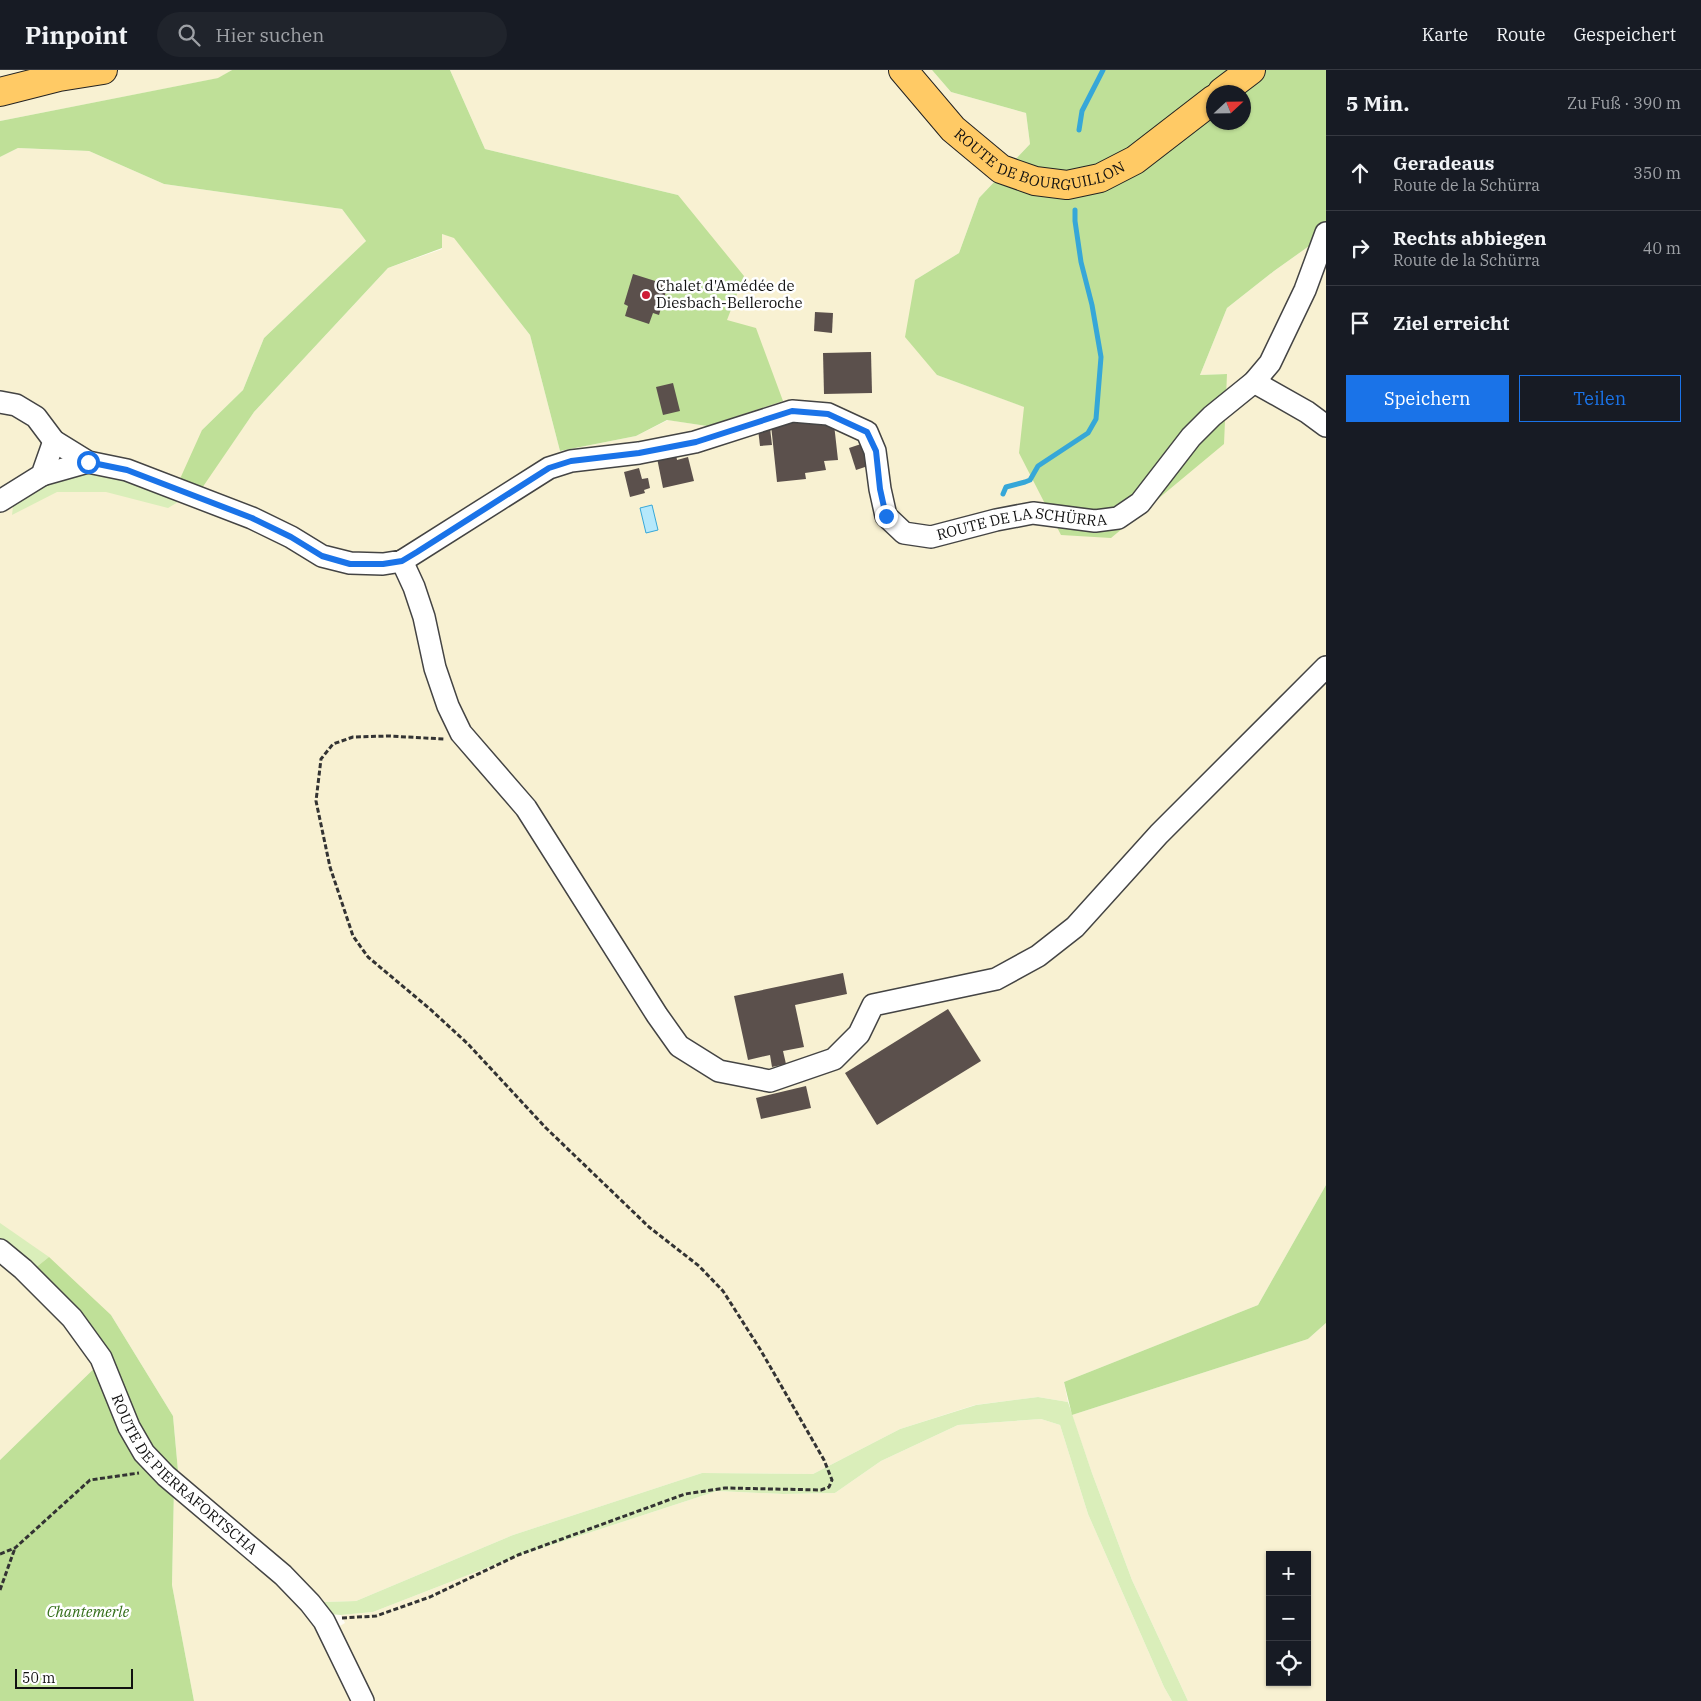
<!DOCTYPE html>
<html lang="de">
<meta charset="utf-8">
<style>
:root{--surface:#171b24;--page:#20242c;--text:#f1f3f6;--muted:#9ea1a6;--line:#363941;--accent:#1a73e8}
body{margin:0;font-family:"IBM Plex Serif",serif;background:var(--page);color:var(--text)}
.controls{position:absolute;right:15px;bottom:15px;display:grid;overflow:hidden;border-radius:0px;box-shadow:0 1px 4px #0004}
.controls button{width:45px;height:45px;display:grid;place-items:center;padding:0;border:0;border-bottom:1px solid var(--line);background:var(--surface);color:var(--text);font:25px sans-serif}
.compass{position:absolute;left:1206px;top:15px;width:45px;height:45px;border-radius:50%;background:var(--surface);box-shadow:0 1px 4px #0004;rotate:68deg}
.scale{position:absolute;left:15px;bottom:12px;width:118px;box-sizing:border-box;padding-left:5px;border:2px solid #111;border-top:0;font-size:14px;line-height:18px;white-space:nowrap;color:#111;-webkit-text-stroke:4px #fff;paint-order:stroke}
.stop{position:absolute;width:15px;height:15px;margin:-11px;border:4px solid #1a73e8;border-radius:50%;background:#fff}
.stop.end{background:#1a73e8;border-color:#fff;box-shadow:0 1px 5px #0008}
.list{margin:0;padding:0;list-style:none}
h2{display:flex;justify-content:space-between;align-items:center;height:65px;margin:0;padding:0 20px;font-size:21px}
h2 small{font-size:16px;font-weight:400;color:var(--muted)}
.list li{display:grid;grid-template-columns:32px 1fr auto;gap:15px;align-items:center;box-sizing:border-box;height:75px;padding:0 20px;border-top:1px solid var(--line)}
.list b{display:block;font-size:19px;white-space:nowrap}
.list p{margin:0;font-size:16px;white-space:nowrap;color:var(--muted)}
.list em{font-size:16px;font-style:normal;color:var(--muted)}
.actions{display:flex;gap:10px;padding:15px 20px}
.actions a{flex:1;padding:11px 0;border:1px solid var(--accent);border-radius:0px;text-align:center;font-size:18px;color:var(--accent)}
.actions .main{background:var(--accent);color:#fff}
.icon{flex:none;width:28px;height:28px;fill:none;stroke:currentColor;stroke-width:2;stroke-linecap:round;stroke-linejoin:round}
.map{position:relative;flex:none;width:1326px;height:1631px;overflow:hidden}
header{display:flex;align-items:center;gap:30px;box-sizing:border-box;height:70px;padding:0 25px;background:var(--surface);border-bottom:1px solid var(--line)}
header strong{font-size:24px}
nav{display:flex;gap:28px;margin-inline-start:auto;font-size:18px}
.search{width:350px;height:45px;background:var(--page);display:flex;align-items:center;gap:12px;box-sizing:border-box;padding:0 18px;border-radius:28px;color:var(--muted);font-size:19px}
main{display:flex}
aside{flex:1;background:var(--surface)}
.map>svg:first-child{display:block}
</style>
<header>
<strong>Pinpoint</strong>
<div class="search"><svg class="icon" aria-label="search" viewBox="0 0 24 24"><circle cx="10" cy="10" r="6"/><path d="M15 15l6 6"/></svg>Hier suchen</div>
<nav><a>Karte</a><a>Route</a><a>Gespeichert</a></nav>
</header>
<main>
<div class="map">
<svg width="1326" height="1631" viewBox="0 0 1326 1631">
<rect width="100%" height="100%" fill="#fffcf5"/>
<g fill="#f8f1d2" fill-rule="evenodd">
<path d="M 0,0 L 232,0 L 219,8 L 0,51 Z"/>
<path d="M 450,0 L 932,0 L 951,22 L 1026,43 L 1030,74 L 979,128 L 959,183 L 915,210 L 937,305 L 1025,337 L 1020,383 L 1227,304 L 1200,305 L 1227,238 L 1274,201 L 1326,164 L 1326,1115 L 1258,1235 L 1064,1312 L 1068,1332 L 1038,1327 L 975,1335 L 900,1359 L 813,1404 L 702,1403 L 513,1465 L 356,1531 L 324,1532 L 291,1500 L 178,1401 L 173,1346 L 111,1245 L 107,1286 L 0,1390 L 0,87 L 18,78 L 89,81 L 164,114 L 342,139 L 366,171 L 264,268 L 243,320 L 202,360 L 199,421 L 254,342 L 388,198 L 442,179 L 442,164 L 454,167 L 530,265 L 560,381 L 636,366 L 668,350 L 707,356 L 727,250 L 678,125 L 485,79 Z"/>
<path d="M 1326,1253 L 1326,1631 L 1188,1631 L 1132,1510 L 1092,1403 L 1072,1345 L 1308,1269 ZM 1270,1485 L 1307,1485 L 1307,1612 L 1270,1612 Z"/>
<path d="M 1041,1349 L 1060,1355 L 1088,1444 L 1164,1617 L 1172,1631 L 369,1631 L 338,1557 L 345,1553 L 341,1545 L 373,1542 L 512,1488 L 717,1421 L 783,1424 L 835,1423 L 881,1391 L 958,1355 Z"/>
<path d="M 174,1417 L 307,1536 L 358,1631 L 194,1631 L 172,1515 Z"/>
</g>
<g fill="#daeeba">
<path d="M 91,400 L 168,423 L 178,432 L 168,438 L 106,422 L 57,422 L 12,445 L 13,437 L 6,438 L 0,442 L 0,438 L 29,420 Z"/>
<path d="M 0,1153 L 49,1187 L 34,1199 L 0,1171 Z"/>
<path d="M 1038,1327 L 1068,1332 L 1092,1403 L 1132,1510 L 1188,1631 L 1172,1631 L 1164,1617 L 1088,1444 L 1060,1355 L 1041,1349 L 958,1355 L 881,1391 L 835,1423 L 783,1424 L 717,1421 L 512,1488 L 373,1542 L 341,1545 L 329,1544 L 176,1409 L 178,1401 L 291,1500 L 324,1532 L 356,1531 L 513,1465 L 702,1403 L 813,1404 L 900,1359 L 976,1335 Z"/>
</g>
<g fill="#bfe098" fill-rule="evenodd">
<path d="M 232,0 L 450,0 L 485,79 L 678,125 L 744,206 L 727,250 L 756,258 L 783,331 L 707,356 L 667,350 L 636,366 L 560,381 L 530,265 L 454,168 L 442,164 L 442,178 L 388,198 L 254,342 L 200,421 L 179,411 L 202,360 L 243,320 L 264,268 L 366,171 L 342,139 L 164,114 L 89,81 L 18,78 L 0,87 L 0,51 L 218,8 Z"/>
<path d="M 932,0 L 1326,0 L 1326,164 L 1274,201 L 1227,238 L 1200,305 L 1227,304 L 1224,374 L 1111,468 L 1061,465 L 1019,383 L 1024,337 L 937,305 L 905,267 L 915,210 L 959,183 L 979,128 L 1030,74 L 1026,43 L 951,22 ZM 1214,22 L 1244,22 L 1244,52 L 1214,52 Z"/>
<path d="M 1326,1115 L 1326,1253 L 1308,1269 L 1072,1345 L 1064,1312 L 1258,1235 Z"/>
<path d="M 49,1187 L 111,1245 L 173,1346 L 178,1401 L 174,1417 L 172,1515 L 194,1631 L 0,1631 L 0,1390 L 107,1286 L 34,1199 Z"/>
</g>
<path fill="#b5e8fb" stroke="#36a7d8" d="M 652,435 L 658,460 L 646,463 L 640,438 Z"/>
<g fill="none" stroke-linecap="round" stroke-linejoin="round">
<g stroke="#36a7d8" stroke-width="5">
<path d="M 1079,60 L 1082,41 L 1103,0"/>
<path d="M 1003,424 L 1006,417 L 1025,412 L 1030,410 L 1038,396 L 1088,363 L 1096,349 L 1101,287 L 1092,235 L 1081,192 L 1075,151 L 1075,140"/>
</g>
</g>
<g fill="#5b504c">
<path d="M 633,204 L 668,215 L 659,245 L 653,243 L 649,254 L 625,246 L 628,236 L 624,234 Z"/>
<path d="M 815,242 L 833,243 L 832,263 L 814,261 Z"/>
<path d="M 871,282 L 872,323 L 824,324 L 823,283 Z"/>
<path d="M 673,313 L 680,341 L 663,345 L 656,317 Z"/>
<path d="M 820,349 L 821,355 L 834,354 L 838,390 L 824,391 L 826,400 L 805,403 L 806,409 L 777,412 L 771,355 Z"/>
<path d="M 770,358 L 772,375 L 760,376 L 758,359 Z"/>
<path d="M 864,373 L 871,395 L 856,400 L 849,378 Z"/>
<path d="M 676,384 L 677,390 L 688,387 L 694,411 L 663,418 L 657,388 Z"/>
<path d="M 639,398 L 642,409 L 648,408 L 650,418 L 644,420 L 645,423 L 630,427 L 624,402 Z"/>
<path d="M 843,903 L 847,924 L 795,935 L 804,977 L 783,981 L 786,994 L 772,997 L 770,985 L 748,990 L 734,926 Z"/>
<path d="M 948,939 L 981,991 L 877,1055 L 845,1003 Z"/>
<path d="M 806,1016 L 811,1038 L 761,1049 L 756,1028 Z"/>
</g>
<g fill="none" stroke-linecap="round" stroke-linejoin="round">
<g stroke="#444" stroke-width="24">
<g id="minor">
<path d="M 1254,312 L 1307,342 L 1326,356"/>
<path id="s1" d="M 0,332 L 16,335 L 36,347 L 54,371 L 88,392 L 127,400 L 252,448 L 291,467 L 322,486 L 350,493 L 383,494 L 402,491 L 549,398 L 571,391 L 639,383 L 695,372 L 792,341 L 828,344 L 867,362 L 875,381 L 880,419 L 886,446 L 904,463 L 931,467 L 996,450 L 1033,443 L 1095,451 L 1118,448 L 1140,433 L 1191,367 L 1212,346 L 1254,312 L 1270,293 L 1305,220 L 1326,163"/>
<path d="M 42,405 L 88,392"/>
<path d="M 0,431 L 42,405 L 54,371"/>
<path d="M 402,491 L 414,517 L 424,547 L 435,598 L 448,636 L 461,663 L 526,738 L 657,945 L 679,976 L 719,1001 L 770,1011 L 834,989 L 859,964 L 873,935 L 996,909 L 1038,886 L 1075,857 L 1159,764 L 1326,597"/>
<path id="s2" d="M 0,1180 L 23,1199 L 72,1248 L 101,1288 L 129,1357 L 144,1383 L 166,1406 L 283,1505 L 310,1533 L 324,1551 L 363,1631"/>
</g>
</g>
<g stroke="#222" stroke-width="30">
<g id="major">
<path id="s3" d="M 903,0 L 953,59 L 1001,99 L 1035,111 L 1067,115 L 1100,108 L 1135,90 L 1214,29"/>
<path d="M 0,22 L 59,7 L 103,0"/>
<path d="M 1222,22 L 1251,0"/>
</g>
</g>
<g stroke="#333" stroke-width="3" stroke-dasharray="5 2.5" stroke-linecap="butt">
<path d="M 0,1484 L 15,1478 L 90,1410 L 139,1403"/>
<path d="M 0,1520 L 15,1478"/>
<path d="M 342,1548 L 376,1546 L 430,1527 L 518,1485 L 685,1424 L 725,1418 L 821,1420 L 829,1417 L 832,1410 L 824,1390 L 760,1279 L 723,1221 L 699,1196 L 649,1157 L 546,1058 L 468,974 L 430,939 L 368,887 L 353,866 L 330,797 L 316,731 L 321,689 L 333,674 L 353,667 L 389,666 L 444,669"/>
</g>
<use href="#minor" stroke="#fff" stroke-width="21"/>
<use href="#major" stroke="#ffca65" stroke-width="28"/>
</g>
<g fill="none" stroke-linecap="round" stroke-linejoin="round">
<path stroke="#1a73e8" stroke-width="6" d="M 88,392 L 127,400 L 252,448 L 291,467 L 322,486 L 350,494 L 383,494 L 402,491 L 417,482 L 549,398 L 571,391 L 639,383 L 696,372 L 792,341 L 828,344 L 867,362 L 876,381 L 880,419 L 886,446"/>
</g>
<circle fill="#ce1c36" stroke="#fff" stroke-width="2" cx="646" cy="225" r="5"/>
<g text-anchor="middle" stroke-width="5" stroke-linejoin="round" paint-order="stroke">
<g font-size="15" fill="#111" stroke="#fff">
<text dy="5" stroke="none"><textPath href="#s3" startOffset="175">ROUTE DE BOURGUILLON</textPath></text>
<text dy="5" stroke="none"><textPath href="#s1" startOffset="1179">ROUTE DE LA SCHÜRRA</textPath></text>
<text dy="5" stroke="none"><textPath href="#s2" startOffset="295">ROUTE DE PIERRAFORTSCHA</textPath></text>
</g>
<g font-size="15" fill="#111" stroke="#fff" text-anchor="start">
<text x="656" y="221">Chalet d'Amédée de<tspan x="656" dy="17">Diesbach-Belleroche</tspan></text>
</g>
<g font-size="15" font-style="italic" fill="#346f1a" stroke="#fff">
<text x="88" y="1547">Chantemerle</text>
</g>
</g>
</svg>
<div class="controls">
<button>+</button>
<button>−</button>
<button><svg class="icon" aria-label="locate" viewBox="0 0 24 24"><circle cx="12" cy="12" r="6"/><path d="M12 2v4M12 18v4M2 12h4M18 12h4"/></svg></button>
</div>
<svg class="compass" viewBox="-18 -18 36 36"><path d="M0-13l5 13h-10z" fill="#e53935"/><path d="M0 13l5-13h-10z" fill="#9ea1a6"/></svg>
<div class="scale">50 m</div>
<div class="stop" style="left:88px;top:392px"></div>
<div class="stop end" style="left:886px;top:446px"></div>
</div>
<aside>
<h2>5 Min.<small>Zu Fuß · 390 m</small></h2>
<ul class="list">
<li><svg class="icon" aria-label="ahead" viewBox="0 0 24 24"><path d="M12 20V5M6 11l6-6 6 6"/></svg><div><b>Geradeaus</b><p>Route de la Schürra</p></div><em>350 m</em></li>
<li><svg class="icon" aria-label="right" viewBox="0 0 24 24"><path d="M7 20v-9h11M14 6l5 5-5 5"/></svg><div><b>Rechts abbiegen</b><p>Route de la Schürra</p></div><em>40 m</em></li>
<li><svg class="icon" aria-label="arrive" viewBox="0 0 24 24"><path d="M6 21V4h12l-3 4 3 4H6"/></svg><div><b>Ziel erreicht</b></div></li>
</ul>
<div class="actions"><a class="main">Speichern</a><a>Teilen</a></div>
</aside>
</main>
